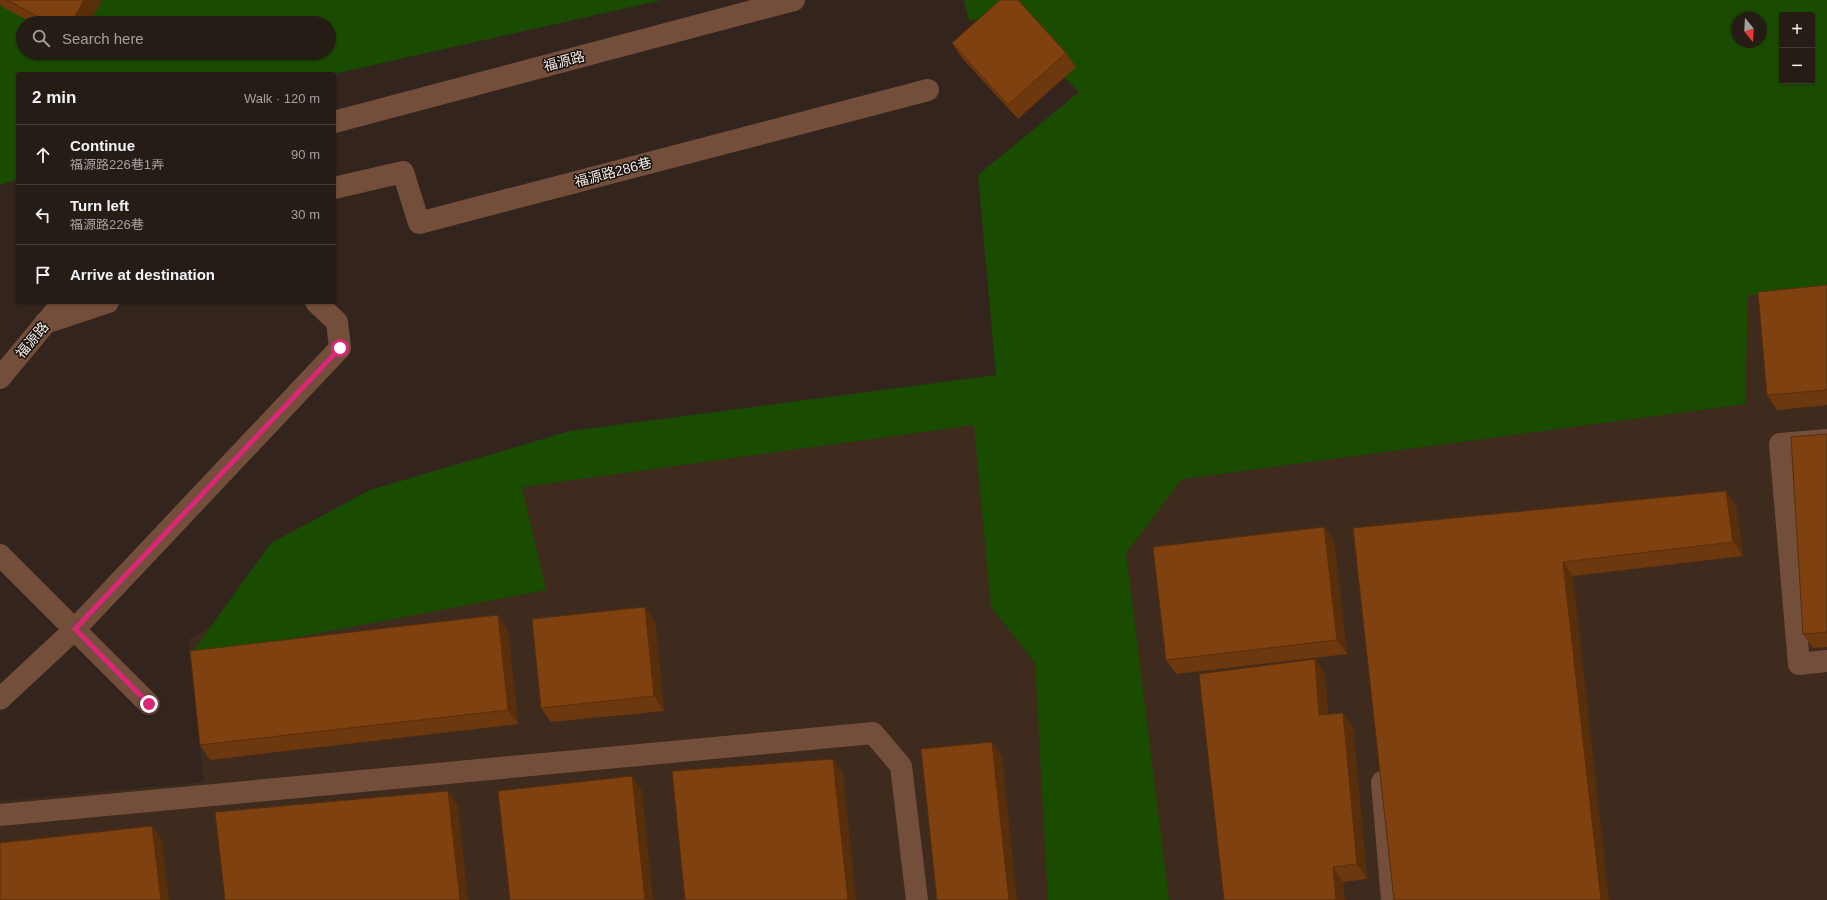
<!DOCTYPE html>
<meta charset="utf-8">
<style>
:root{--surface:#261c16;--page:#322923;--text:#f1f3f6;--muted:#a4a1a1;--line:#423a35}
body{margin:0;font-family:Helvetica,"Noto Sans TC",sans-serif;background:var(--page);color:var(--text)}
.controls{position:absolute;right:12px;top:12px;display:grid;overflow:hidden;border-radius:4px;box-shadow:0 1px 3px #0004}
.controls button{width:36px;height:36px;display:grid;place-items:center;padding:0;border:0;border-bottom:1px solid var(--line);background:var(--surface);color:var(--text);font:20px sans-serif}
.compass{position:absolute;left:1731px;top:12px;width:36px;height:36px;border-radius:50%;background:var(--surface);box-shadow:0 1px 3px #0004;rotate:162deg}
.stop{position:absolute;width:12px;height:12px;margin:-9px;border:3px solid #db2777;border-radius:50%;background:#fff}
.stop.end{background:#db2777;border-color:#fff;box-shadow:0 1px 4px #0008}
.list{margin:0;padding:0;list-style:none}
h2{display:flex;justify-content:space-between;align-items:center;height:52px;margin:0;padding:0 16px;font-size:17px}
h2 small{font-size:13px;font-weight:400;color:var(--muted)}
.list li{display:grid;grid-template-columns:26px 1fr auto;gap:12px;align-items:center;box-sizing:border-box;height:60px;padding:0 16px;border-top:1px solid var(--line)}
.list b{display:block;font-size:15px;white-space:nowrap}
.list p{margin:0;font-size:13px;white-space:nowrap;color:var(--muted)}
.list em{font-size:13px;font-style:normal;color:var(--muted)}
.icon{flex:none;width:22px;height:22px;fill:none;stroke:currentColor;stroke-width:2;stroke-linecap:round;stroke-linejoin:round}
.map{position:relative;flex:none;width:1827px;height:900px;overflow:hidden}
.search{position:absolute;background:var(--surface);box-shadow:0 1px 3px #0004;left:16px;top:16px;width:320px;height:44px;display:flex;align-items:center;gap:10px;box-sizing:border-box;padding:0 14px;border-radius:22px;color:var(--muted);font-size:15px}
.panel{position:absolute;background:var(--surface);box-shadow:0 1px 3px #0004;left:16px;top:72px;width:320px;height:232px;border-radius:4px}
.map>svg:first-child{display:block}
</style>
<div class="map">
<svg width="1827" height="900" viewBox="0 0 1827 900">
<rect width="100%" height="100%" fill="#33251d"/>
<path fill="#3e2b1e" d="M 1827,271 L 1827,900 L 0,900 L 0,801 L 204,782 L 189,639 L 505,467 Z"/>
<g fill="#194b01" fill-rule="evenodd">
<path d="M 0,0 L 662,0 L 333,74 L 18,74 L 18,179 L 0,185 ZM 23,23 L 329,23 L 329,53 L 23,53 Z"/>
<path d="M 964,0 L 1827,0 L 1827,289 L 1748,295 L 1745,404 L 1182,479 L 1126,553 L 1169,900 L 1048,900 L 1035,663 L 991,607 L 974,425 L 522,487 L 546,590 L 188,658 L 271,543 L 370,490 L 570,431 L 996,375 L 978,175 L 1079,92 L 1003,15 L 969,21 ZM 1782,15 L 1812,15 L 1812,81 L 1782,81 ZM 1737,18 L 1761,18 L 1761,42 L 1737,42 Z"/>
</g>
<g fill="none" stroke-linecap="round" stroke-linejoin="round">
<g stroke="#734e3a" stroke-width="22">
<path d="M 334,122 L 794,0"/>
<path d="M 334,188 L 403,172 L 419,223 L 928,90"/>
<path d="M 45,323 L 108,302"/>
<path d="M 0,378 L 63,302"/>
<path d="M 1827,440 L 1780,444 L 1799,664 L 1827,661"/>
<path d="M 0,555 L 149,704"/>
<path d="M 0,699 L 75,629 L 340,348 L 337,322 L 316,302"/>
<path d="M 1382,782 L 1392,900"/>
<path d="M 0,815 L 873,733 L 901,766 L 917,900"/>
</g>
</g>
<g fill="#6d380e">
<path d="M 0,0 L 102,0 L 89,23 L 33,23 L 1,6 L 0,4 Z"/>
<path d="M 952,43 L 1066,53 L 1076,67 L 1018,119 L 962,58 Z"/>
<path d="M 1827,285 L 1827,405 L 1777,410 L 1767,395 Z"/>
<path d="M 1827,434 L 1827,647 L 1813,648 L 1803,634 Z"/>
<path d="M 1736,505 L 1743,556 L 1573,576 L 1353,528 Z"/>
<path d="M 1324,527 L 1334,541 L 1347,654 L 1176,674 L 1166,660 Z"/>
<path d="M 655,622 L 664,711 L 551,722 L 541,708 Z"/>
<path d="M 508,630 L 518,724 L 210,760 L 200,745 Z"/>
<path d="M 1325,674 L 1328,715 L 1353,728 L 1367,879 L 1343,882 L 1224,900 Z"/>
</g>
<g fill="#592e0b">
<path d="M 84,0 L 102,0 L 89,23 L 71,23 Z"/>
<path d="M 1726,491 L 1736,505 L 1743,556 L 1733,542 Z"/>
<path d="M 1324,527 L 1334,541 L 1347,654 L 1337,640 Z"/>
<path d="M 1563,562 L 1573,576 L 1609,900 L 1601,900 Z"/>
<path d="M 645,607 L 655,622 L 664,711 L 654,696 Z"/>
<path d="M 498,615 L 508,630 L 518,724 L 508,710 Z"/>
<path d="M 1315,659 L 1325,674 L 1329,729 L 1319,715 Z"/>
<path d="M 1343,713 L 1353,728 L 1367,879 L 1357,864 Z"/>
<path d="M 992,742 L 1002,756 L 1017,900 L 1009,900 Z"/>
<path d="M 833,759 L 843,773 L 856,900 L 848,900 Z"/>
<path d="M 632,776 L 642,791 L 653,900 L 645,900 Z"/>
<path d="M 448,791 L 458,805 L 468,900 L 460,900 Z"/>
<path d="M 152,826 L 162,840 L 169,900 L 161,900 Z"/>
<path d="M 1333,867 L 1343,882 L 1345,900 L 1336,900 Z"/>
</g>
<g fill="#7f4110" stroke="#592e0b">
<path d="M 7,0 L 84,0 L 71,23 L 50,23 Z"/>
<path d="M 1000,0 L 1018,0 L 1066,53 L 1008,105 L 952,43 Z"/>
<path d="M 1827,285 L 1827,390 L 1767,395 L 1758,292 Z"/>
<path d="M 1827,434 L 1827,632 L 1803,634 L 1791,437 Z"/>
<path d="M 1726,491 L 1733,542 L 1563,562 L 1601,900 L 1394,900 L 1353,528 Z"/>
<path d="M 1324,527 L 1337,640 L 1166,660 L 1153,547 Z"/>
<path d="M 645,607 L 654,696 L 541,708 L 532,619 Z"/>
<path d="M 498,615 L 508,710 L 200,745 L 190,651 Z"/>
<path d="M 1315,659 L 1319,715 L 1343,713 L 1357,864 L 1333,867 L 1336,900 L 1224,900 L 1199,674 Z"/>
<path d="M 992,742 L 1009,900 L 937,900 L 921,749 Z"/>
<path d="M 833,759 L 848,900 L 685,900 L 672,771 Z"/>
<path d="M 632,776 L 645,900 L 510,900 L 498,791 Z"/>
<path d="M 448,791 L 460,900 L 225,900 L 215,812 Z"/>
<path d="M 152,826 L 161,900 L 0,900 L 0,843 Z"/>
</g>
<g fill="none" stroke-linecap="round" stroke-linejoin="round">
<path stroke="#db2777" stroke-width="5" d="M 149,704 L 75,629 L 340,348"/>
</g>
<g text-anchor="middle" stroke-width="3" stroke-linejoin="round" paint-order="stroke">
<g font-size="14" fill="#f4eae5" stroke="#16100c">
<text transform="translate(564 61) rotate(-15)" y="5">福源路</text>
<text transform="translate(613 172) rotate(-15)" y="5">福源路286巷</text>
<text transform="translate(32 340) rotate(-50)" y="5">福源路</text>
</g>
</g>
</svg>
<div class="controls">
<button>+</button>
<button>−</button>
</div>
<svg class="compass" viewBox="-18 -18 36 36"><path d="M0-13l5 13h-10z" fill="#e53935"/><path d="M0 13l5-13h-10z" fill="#a4a1a1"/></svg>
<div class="stop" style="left:340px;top:348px"></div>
<div class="stop end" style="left:149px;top:704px"></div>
<div class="search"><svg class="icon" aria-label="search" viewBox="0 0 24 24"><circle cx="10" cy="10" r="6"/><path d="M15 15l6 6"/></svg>Search here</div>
<section class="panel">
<h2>2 min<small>Walk · 120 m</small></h2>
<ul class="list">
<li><svg class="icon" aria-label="ahead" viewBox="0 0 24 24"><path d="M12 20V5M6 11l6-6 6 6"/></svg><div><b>Continue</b><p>福源路226巷1弄</p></div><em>90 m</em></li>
<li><svg class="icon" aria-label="left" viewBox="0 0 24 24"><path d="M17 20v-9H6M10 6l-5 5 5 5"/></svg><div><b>Turn left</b><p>福源路226巷</p></div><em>30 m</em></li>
<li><svg class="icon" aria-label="arrive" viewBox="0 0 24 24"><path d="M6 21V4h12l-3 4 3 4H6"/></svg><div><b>Arrive at destination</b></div></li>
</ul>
</section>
</div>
